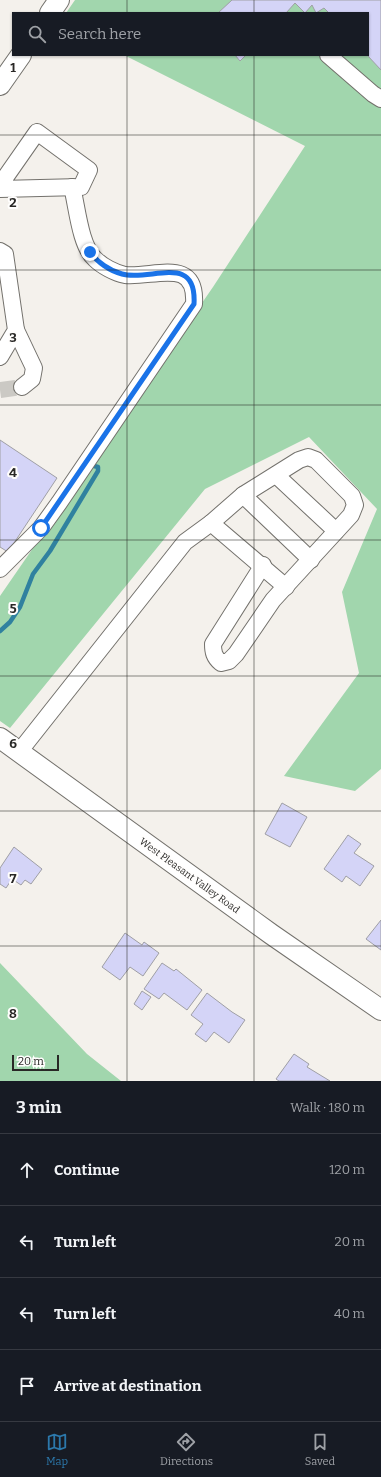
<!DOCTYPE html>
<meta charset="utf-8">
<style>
:root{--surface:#171b24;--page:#20242c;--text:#f1f3f6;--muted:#9ea1a6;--line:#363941;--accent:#2c78ab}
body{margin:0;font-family:Bitter,serif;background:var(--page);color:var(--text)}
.scale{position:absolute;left:12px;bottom:10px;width:47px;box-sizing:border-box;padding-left:4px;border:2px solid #292826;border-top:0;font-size:11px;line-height:14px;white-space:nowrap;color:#292826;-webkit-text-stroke:3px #fffefd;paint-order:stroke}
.stop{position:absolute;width:12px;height:12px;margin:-9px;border:3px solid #1a73e8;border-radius:50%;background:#fff}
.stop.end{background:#1a73e8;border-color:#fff;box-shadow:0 1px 4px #0008}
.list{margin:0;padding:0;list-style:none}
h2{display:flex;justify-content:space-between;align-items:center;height:52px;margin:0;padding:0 16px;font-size:17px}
h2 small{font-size:13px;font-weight:400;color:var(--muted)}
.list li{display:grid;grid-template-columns:26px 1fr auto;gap:12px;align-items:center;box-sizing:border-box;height:72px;padding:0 16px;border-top:1px solid var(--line)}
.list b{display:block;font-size:15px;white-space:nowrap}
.list em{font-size:13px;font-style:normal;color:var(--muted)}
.icon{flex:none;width:22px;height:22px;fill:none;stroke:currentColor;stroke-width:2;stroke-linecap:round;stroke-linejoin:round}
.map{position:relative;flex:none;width:381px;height:1081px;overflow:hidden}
.search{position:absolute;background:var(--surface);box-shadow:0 1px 3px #0004;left:12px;right:12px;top:12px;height:44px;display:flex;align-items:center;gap:10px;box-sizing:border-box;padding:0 14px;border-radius:0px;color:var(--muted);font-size:15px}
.sheet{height:340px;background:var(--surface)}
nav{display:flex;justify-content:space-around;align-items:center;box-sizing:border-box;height:56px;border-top:1px solid var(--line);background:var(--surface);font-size:11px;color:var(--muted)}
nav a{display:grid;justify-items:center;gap:2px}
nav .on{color:var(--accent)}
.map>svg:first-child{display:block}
</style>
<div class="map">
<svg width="381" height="1081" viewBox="0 0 381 1081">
<rect width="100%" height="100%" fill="#f4f1ec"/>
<g fill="#a1d6ad">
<path d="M 75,0 L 381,0 L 381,769 L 355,791 L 284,776 L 359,673 L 342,592 L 377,509 L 309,437 L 205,489 L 10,728 L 0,721 L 0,596 L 213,287 L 305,146 L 124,55 L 368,55 L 368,13 L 66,13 Z"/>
<path d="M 0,963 L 87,1054 L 121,1081 L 0,1081 Z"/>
</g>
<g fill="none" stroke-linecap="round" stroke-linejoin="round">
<path stroke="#30819f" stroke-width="4.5" d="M 0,631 L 10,622 L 20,607 L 33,574 L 50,551 L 98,471 L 98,467 L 94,466"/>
</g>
<g fill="#d4d4f7" stroke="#9f9fa5">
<path d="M 232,0 L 381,0 L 381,70 L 367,55 L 368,13 L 329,13 L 324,8 L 316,13 L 312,5 L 305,13 L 295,3 L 286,13 L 218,13 Z"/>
<path d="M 235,55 L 246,55 L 240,61 Z"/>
<path d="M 0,440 L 57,478 L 8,552 L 0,547 Z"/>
<path d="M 282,803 L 307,817 L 290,847 L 265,834 Z"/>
<path d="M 348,835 L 361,844 L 354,853 L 374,866 L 360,886 L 346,876 L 342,882 L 324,869 Z"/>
<path d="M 14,847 L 42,869 L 31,884 L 25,880 L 21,885 L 12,879 L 6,888 L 0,884 L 0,868 Z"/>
<path d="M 381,920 L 381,950 L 366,939 Z"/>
<path d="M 125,933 L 142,945 L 144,942 L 159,953 L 143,976 L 130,967 L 120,980 L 102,967 Z"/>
<path d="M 162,963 L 174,971 L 176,969 L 202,990 L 187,1010 L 164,993 L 159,999 L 144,989 Z"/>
<path d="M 142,991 L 151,997 L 142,1010 L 134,1004 Z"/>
<path d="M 207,993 L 232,1012 L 245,1020 L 229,1043 L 214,1032 L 206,1042 L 195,1034 L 203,1024 L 191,1015 Z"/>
<path d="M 294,1054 L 309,1064 L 307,1067 L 330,1081 L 279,1081 L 276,1079 Z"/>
</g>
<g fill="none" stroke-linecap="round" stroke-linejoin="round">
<path stroke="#cbc9c4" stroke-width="16" stroke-dasharray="16 8" stroke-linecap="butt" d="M 0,390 L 22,387"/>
<g stroke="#73716c" stroke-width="18">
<g id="minor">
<path d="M 328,55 L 373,94 L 381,99"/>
<path d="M 0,185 L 37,132 L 89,170 L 81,187 L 0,189"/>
<path d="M 0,251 L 5,254 L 16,330 L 0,357"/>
<path d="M 16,330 L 34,368 L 32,379 L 22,387"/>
<path d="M 276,475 L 336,531"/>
<path d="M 243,495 L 311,560"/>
<path d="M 211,523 L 243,495 L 299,460 L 308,457 L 316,460 L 352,496 L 355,505 L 351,515 L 273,600 L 236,654 L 229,661 L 221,663 C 214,657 213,652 213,644 L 263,565"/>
<path d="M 0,569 L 41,528 L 59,503 L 194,304 C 197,256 154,278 125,275 C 115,273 102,266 95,259 C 80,246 77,206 72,187"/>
<path d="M 19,752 L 185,542 L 211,523 L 286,587"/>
</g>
</g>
<g stroke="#73716c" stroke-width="22">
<g id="major">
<path d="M 50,13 L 59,0"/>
<path d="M 0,85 L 21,55"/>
<path d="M 0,738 L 271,934 L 381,1010"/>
</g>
</g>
<use href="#minor" stroke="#fff" stroke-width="16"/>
<use href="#major" stroke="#fff" stroke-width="20"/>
</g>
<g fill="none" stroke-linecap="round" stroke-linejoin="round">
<path stroke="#1a73e8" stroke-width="5" d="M 41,528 L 194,304 C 197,252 150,282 122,274 C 110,271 97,262 90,252"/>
</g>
<path fill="none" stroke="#292826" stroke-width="1" stroke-opacity="0.55" d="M 127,0 L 127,13M 254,0 L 254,13M 127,55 L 127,1081M 254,55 L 254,1081M 0,135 L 381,135M 0,270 L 381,270M 0,405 L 381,405M 0,540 L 381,540M 0,676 L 381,676M 0,811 L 381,811M 0,946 L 381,946"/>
<g text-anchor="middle" stroke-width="4" stroke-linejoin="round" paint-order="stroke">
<g font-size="10" fill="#292826" stroke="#fffefd">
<text transform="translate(190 875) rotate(36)" y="4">West Pleasant Valley Road</text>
</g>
</g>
<g font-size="13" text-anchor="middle" font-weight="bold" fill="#292826" stroke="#fffefd" stroke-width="4" stroke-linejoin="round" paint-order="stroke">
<text x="13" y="72">1</text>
<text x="13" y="207">2</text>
<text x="13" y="342">3</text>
<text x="13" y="477">4</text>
<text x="13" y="613">5</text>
<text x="13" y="748">6</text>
<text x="13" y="883">7</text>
<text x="13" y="1018">8</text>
</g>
</svg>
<div class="scale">20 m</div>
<div class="stop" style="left:41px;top:528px"></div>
<div class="stop end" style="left:90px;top:252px"></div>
<div class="search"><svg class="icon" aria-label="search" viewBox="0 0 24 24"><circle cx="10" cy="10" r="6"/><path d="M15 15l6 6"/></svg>Search here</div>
</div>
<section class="sheet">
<h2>3 min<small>Walk · 180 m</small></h2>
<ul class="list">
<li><svg class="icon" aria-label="ahead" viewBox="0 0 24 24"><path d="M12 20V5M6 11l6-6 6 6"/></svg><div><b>Continue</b></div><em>120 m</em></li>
<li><svg class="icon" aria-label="left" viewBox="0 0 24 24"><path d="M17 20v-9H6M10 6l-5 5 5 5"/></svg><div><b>Turn left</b></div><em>20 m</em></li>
<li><svg class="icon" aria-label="left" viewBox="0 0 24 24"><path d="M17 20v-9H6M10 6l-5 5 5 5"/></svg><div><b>Turn left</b></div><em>40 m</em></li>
<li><svg class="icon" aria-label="arrive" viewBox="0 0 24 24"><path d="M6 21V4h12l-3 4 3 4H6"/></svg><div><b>Arrive at destination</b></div></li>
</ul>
</section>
<nav>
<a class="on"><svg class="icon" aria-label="map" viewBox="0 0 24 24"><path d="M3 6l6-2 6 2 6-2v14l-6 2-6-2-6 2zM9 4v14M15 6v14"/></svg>Map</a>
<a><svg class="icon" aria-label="directions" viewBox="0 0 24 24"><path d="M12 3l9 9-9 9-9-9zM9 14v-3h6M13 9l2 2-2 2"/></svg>Directions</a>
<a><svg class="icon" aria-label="saved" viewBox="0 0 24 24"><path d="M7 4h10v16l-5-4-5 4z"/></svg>Saved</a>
</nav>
